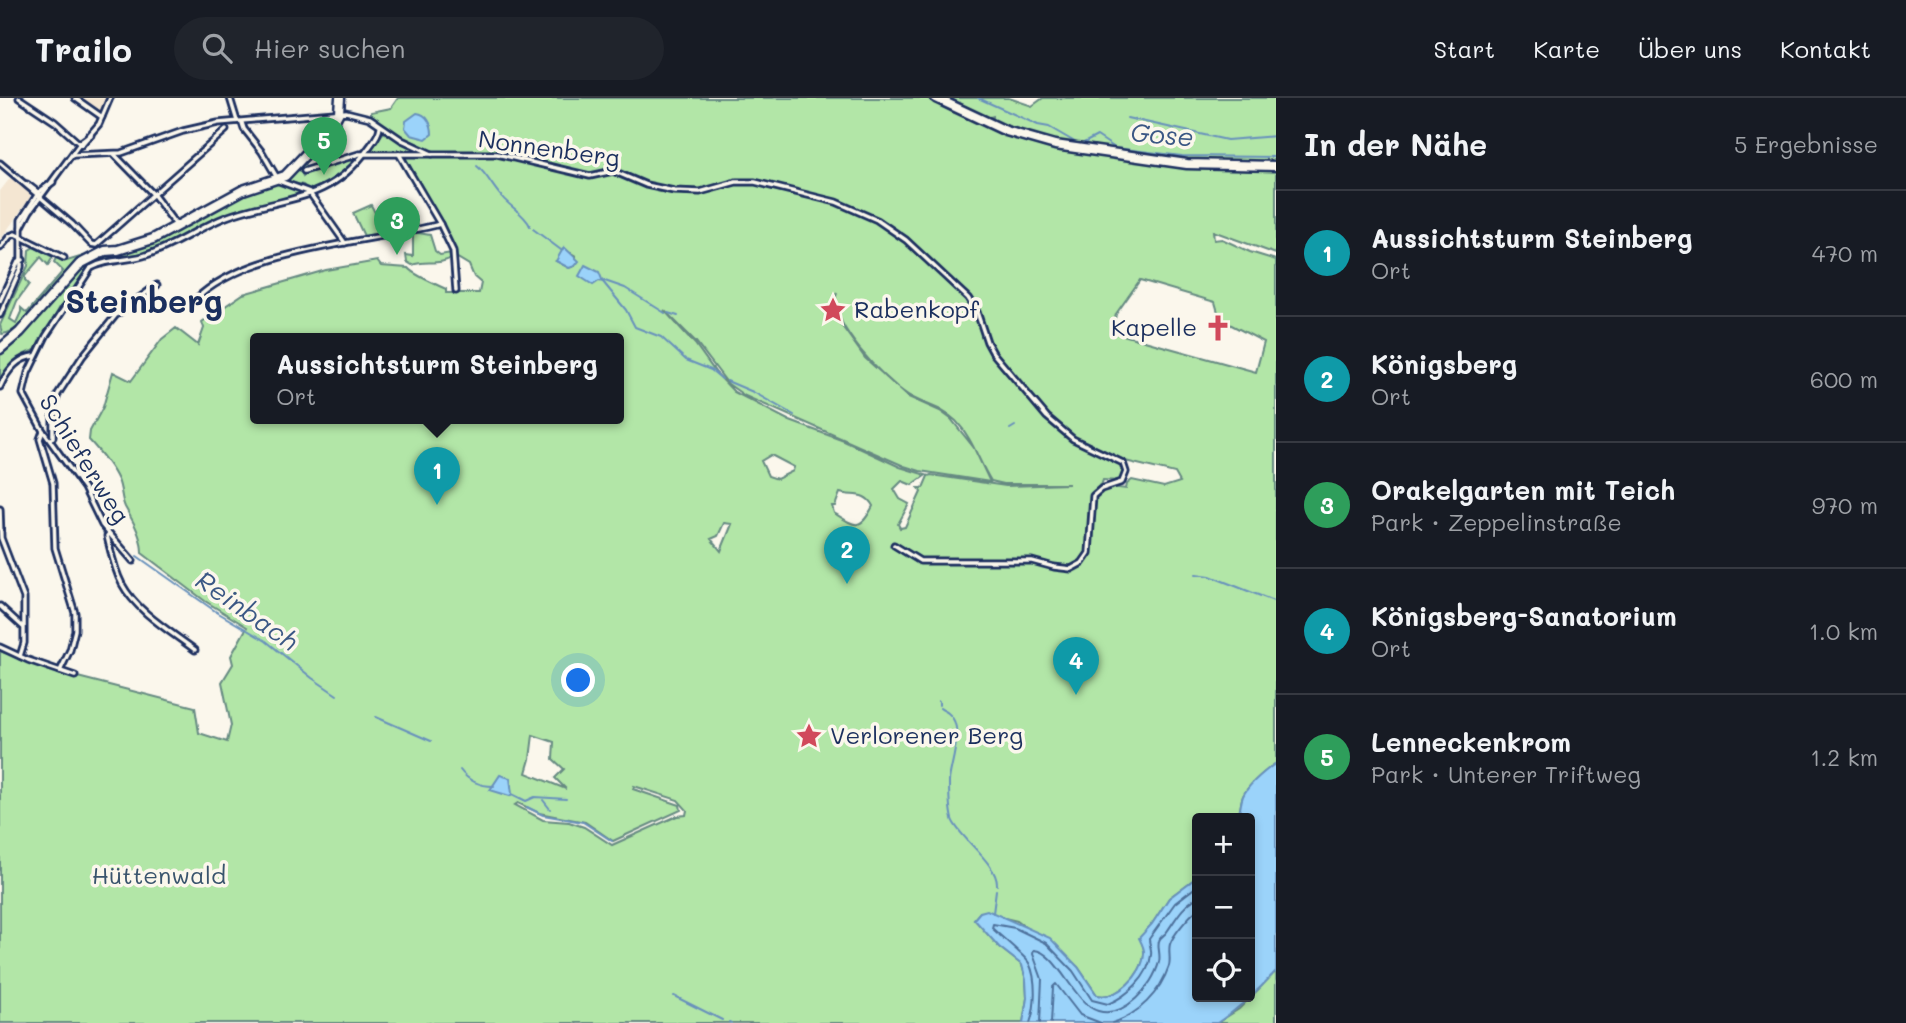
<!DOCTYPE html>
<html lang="de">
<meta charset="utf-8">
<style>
:root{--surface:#171b24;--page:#20242c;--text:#f1f3f6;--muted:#9ea1a6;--line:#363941;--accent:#1a73e8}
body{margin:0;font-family:Mali,sans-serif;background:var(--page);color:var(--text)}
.controls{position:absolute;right:21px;bottom:21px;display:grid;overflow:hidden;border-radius:7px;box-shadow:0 4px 10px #0003}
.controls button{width:63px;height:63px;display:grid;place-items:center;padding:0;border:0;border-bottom:2px solid var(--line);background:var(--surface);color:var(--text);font:35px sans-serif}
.you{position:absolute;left:579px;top:583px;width:24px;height:24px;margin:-18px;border:5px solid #fff;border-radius:50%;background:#1a73e8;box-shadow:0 0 0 10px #1a73e833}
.badge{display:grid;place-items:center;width:46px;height:46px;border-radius:50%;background:var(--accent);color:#fff;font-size:23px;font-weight:700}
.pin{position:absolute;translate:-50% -58px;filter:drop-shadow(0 2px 4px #0008)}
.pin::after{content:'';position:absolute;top:37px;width:24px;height:21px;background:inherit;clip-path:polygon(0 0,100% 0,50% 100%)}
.popup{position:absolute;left:250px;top:235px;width:374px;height:91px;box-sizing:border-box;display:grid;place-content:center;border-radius:7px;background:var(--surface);filter:drop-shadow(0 2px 5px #0005);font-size:23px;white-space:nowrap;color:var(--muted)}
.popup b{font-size:26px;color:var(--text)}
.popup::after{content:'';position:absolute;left:50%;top:100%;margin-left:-14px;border:14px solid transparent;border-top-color:var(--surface)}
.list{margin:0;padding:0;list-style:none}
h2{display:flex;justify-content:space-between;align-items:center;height:91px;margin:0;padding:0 28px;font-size:30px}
h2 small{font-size:23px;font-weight:400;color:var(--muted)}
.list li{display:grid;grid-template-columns:46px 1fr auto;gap:21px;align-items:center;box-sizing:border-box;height:126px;padding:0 28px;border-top:2px solid var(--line)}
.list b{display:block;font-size:26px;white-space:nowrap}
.list p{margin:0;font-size:23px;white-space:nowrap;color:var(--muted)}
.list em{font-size:23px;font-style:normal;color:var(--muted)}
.icon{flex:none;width:38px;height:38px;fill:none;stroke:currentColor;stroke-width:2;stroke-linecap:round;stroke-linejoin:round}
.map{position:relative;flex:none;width:1276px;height:925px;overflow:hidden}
header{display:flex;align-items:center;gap:42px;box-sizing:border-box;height:98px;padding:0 35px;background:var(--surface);border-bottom:2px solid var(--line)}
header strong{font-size:33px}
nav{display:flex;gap:38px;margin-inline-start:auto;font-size:24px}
.search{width:490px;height:63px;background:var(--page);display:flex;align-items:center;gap:18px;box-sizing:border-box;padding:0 24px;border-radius:38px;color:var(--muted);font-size:26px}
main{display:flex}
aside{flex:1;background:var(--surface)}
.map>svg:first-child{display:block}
</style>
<header>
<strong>Trailo</strong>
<div class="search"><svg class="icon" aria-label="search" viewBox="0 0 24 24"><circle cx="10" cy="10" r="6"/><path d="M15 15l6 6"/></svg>Hier suchen</div>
<nav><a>Start</a><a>Karte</a><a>Über uns</a><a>Kontakt</a></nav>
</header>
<main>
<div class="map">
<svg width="1276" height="925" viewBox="0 0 1276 925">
<rect width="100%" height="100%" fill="#fbf7ec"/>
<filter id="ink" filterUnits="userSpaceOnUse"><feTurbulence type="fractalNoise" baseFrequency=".0143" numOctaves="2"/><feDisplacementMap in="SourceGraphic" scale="14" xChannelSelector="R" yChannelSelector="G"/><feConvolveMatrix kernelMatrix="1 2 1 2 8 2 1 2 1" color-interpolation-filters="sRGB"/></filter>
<g filter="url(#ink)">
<g fill="#f4e6d2">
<path d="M 79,0 L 108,0 L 101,15 Z"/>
<path d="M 11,79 L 30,95 L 30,100 L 0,142 L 0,93 Z"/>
</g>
<g fill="#b2e6a7" stroke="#668a82" stroke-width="2" fill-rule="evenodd">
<path d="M 398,0 L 927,0 L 952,14 L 961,15 L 994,32 L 1086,55 L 1276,70 L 1276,156 L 1213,133 L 1214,142 L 1222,141 L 1250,154 L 1276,162 L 1276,665 C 1265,673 1249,685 1243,698 C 1240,705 1241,713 1237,720 L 1197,720 L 1197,779 L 1169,800 L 1152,826 L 1140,840 C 1142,845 1145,851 1144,856 C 1143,877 1117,902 1097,897 L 1078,869 L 1017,823 L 980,814 L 974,821 L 999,849 L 1022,867 L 1026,882 L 1027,900 L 1023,925 L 0,925 L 0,553 L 62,575 L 195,609 L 199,635 L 227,644 L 231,627 L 222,584 L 233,566 L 231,558 L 247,529 L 205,503 L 142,455 C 142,438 133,423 125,409 C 121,401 122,391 118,382 C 111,367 100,354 89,342 L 90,333 L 103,309 L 113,274 L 131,283 L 162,241 L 176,230 L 198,247 L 204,230 L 202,224 L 243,196 L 326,172 L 377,163 L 381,168 L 408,170 C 413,176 437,187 446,191 L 446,195 L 479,195 L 481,185 L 474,179 L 469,167 L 456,159 L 444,130 L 404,57 L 436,59 L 438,56 L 402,40 L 371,18 L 371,14 L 391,10 ZM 571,155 L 576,158 L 575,168 L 569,170 L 556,163 ZM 1140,182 L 1215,204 L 1220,221 L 1264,244 L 1256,274 L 1112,234 L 1116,216 ZM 837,195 C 826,223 885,283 908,297 C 924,307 942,309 956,323 C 973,341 978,362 991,383 L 1004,386 L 1069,386 L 1006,388 L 931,377 L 928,378 L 923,390 L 918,390 L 921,394 L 905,429 L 900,430 L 898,426 L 909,406 L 900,401 L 894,391 L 902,383 L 912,387 L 926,377 L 900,369 L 844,343 L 790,323 L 734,294 L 716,275 L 695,246 L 664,212 L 696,244 L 728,286 L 745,298 L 904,368 L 920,373 L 990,384 L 974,350 L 951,321 L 940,313 L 908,299 L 865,260 L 837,221 L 834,200 ZM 255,241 L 619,241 L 619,321 L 255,321 ZM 1084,344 L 1117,361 L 1175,375 L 1180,384 L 1164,389 L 1132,382 L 1127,386 L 1126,391 L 1101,388 L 1103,382 L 1120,383 L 1124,377 L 1123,368 L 1083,347 ZM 771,357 L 794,369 L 793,373 L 777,381 L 768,378 L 761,363 ZM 840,395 C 853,399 865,393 873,408 C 860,433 856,429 834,415 L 832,408 L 835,408 ZM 724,425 L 732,426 L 721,453 L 711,441 L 718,438 ZM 533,637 L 554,644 L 553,661 L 564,671 L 555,680 L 566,691 L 526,675 L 530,661 ZM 634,688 L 678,702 L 687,712 L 686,717 L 677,718 L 612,747 L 584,729 L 569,724 L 543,722 L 515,707 L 518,705 L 539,715 L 585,724 L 613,743 L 681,712 L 680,707 L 633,691 Z"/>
<path d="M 940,0 L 1009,0 L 1032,8 L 1043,0 L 1276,0 L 1276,67 L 1206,66 L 1036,41 L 993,23 L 993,18 L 983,21 Z"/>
<path d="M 384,34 L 422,53 L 422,55 L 372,53 L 371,49 Z"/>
<path d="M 354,59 L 358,62 L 335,82 L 312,95 L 303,87 L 281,83 L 302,66 L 306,69 L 300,72 L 303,78 L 309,72 Z"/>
<path d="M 277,84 L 308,95 L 237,113 L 145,155 L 94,162 L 130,150 L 234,100 Z"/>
<path d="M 371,107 L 385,134 L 364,138 L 353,115 Z"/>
<path d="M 413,134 L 430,137 L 435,153 L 440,157 L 451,155 L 453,159 C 439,168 426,162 412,167 L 407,164 L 406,157 L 413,158 Z"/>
<path d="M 34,149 L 53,159 L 48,167 L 41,159 L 25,178 L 25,182 L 29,186 L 17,203 L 10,221 L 16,225 L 21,214 L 21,210 L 27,215 L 63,173 L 54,164 L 56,160 L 67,163 L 83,158 L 83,161 C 60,177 29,234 2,236 L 0,227 L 28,168 L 29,152 Z"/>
<path d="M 85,168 L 87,170 L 86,175 L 60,209 L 36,252 C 20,255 8,269 0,283 L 0,253 L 78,170 Z"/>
<path d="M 1276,873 L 1276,925 L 1217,925 L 1239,911 Z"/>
</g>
<g fill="#9bd3fa" stroke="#6891bc" stroke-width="2">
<path d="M 417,15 C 427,16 432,26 432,36 L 426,41 L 411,37 L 405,30 L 406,23 Z"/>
<path d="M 564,149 L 579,163 L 575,168 L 569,170 L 556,163 Z"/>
<path d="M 585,167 L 599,174 L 603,184 L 599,183 L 593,187 L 579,178 Z"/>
<path d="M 1276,665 L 1276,873 C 1258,893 1240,910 1217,925 L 1023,925 L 1027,900 L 1026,882 L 1022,867 L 999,849 L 974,821 L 980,814 L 987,812 L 1050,840 L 1078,869 L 1097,897 C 1117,902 1143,877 1144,856 C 1145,851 1142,846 1139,840 L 1152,826 L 1169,800 L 1197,779 L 1197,899 L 1250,899 L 1250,720 L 1237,720 C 1241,713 1240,705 1243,698 C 1249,685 1265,673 1276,665 Z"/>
<path d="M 500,677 L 510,680 L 512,696 L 510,698 L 490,692 Z"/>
</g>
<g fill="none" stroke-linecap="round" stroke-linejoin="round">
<g stroke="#4e719c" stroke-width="2">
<path d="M 1030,925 C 1036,909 1037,880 1029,865 C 1024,857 1001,839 992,830 L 993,826 L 1015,830 L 1046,845 L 1073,873 L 1092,902 L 1108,906 C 1127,898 1149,879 1151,857 C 1152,851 1149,846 1149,841 L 1175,805 L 1197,788"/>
<path d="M 1040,925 L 1042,881 L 1033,856 L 1034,852 C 1057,853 1075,907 1098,913 C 1124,921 1153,888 1159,864 C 1161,857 1157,849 1159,843 C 1160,839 1164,837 1166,835 C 1178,818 1180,811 1197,799"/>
<path d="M 1051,925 L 1053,889 L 1056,886 L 1080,917 L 1101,925"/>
<path d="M 1112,925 C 1138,917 1160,895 1169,868 C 1171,861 1168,853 1170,846 C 1173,837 1189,818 1197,812"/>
</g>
<g stroke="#6891bc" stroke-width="2">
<path d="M 978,0 L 1038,27 L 1049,29 L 1080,47 L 1097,38 L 1115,50 L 1182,58 L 1276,59"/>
<path d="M 1127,20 L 1227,42 L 1276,38"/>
<path d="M 477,68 C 487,76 493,90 502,99 C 510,109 525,116 530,128"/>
<path d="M 533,131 L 561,152"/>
<path d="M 602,182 L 625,190 L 665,215"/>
<path d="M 603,184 L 626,212 L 635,229 L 661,239 L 686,262 L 711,272 L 722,281"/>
<path d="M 668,215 L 678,218"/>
<path d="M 727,283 L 753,294 L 794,317"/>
<path d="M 1010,331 L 1015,328"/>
<path d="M 137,458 L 215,513 L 266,543 L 312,580 L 337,597"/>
<path d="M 1196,476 L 1210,478 L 1276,504"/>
<path d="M 939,603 L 939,607"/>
<path d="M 940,610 C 942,612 946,613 948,615 C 966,628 950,667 949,683 C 949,694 949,710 952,721 C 957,738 998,765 997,787"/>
<path d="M 376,619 L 431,643"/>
<path d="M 460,672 C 469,684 480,688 494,688"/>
<path d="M 512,696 L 526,703 L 535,699 L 566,701"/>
<path d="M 543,702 L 550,711"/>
<path d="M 527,709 L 543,717 L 583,724 L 612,743"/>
<path d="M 993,815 L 996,792"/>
<path d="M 674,898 L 722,922"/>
<path d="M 729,924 L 731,925"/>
</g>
<g stroke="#1b2f5e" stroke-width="9">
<g id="street">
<path d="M 19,0 L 55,24 L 81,47"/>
<path d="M 75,0 L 102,19"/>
<path d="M 230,0 L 237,23"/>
<path d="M 242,25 L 244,31 L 262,54 L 279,83 L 309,94 L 345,145"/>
<path d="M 81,47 L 99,26 L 110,0"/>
<path d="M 114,56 L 153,96 L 176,127"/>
<path d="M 399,56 L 440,126 L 453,153 L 456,193"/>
<path d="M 74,57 L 121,55 L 183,33 L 218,25 L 346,14 L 370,20 L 402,42 L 432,56"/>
<path d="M 0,65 L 72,126 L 91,146 L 96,147 L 226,32"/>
<path d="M 304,73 L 359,56 L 497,56 L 590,78 L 613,73 L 646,87 L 674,93 L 700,94 L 736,84 L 755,84 L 836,104 L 877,122 L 906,142 L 968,200 L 977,214 L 987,244 L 993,255 L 1047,319 L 1073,341 L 1123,365 L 1126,374 L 1122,384 L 1101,391 L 1093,398 L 1089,455 L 1082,465 L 1071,471 L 1054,469 L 1032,463 L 920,463 L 894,447"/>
<path d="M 27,86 L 40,96"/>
<path d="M 21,130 L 30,113 L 81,44 L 91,37"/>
<path d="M 0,150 L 10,138 L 15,136 L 64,160"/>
<path d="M 91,170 L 46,238 L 28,275 L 23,296 L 43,333 L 84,390 L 102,427 L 133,463"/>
<path d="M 91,170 C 107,161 126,163 143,158 C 172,150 197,130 226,119 C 282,98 327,107 367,52 C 372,45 379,38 380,29"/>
<path d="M 195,202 C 247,150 370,145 440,126"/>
<path d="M 0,203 L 18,164 L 23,162"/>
<path d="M 0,217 L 21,169 L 21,122 L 39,94 L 53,84"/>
<path d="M 0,289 C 7,273 17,259 35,258"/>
<path d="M 43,333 L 40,341 L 53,385 L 55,450 L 75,515 L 75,532 L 70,552 L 60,573"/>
<path d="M 50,342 L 53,339 L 53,313 L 58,296 L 82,259 L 116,217 L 157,187"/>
<path d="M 0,411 L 1,440 L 24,500 L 24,545 L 20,558"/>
<path d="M 109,436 L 107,438 C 111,454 114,471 122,486 C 137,514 170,533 195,552"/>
<path d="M 0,508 L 23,529"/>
<path d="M 0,549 L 28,562 L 75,578"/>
</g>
</g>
<g stroke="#1b2f5e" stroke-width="13">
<g id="primary">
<path d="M 936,0 L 1006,33 L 1055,47 L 1187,66 L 1276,68"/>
<path d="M 0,251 L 20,234 L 80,166 L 105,153 L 118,152 L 153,141 L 243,92 L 285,78 L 330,31 L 339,14 L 340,0"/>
</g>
</g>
<use href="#street" stroke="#fbf7ec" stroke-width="3.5"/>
<use href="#primary" stroke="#fbf7ec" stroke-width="8"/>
</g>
</g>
<defs>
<g id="sight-bare" transform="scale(2.1)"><path d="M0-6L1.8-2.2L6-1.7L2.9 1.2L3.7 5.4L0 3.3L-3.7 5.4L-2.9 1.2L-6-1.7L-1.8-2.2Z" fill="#d1495b" stroke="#fbf7ec" stroke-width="2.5" paint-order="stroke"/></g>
<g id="church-bare" transform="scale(2.1)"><path d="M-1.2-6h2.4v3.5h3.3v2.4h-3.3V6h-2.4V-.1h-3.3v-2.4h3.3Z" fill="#d1495b" stroke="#fbf7ec" stroke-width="2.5" paint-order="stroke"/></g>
</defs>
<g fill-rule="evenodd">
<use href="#sight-bare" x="833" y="212"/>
<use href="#church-bare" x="1218" y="230"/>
<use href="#sight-bare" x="809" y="638"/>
</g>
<g text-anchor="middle" stroke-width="7" stroke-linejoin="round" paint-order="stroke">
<g font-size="24" fill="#1b2f5e" stroke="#fbf7ec">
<text transform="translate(549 51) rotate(8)" y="8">Nonnenberg</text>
<text transform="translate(84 361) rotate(58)" y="8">Schieferweg</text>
</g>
<g font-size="24" fill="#1b2f5e" stroke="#fbf7ec" text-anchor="start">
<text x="854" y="220">Rabenkopf</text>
<text x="1197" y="238" text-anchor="end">Kapelle</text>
<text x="830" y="646">Verlorener Berg</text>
</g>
<g font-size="24" fill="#39546d" stroke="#fbf7ec">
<text x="159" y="786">Hüttenwald</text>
</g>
<g font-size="26" font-style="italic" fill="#3b5885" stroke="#fbf7ec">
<text transform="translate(1162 37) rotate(5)" y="9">Gose</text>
<text transform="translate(247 513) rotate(35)" y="9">Reinbach</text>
</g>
<g font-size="32" font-weight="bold" fill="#1b2f5e" stroke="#fbf7ec">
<text x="144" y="215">Steinberg</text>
</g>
</g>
</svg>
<div class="controls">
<button>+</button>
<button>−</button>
<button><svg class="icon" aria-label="locate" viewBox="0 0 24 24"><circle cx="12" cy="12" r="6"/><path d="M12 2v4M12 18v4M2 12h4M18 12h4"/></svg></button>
</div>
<div class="you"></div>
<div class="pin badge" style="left:437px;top:407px;background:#0f9aa8">1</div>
<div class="popup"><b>Aussichtsturm Steinberg</b>Ort</div>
<div class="pin badge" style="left:847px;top:486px;background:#0f9aa8">2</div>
<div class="pin badge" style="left:397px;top:157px;background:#2e9e5b">3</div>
<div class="pin badge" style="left:1076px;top:597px;background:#0f9aa8">4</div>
<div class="pin badge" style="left:324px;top:77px;background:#2e9e5b">5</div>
</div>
<aside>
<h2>In der Nähe<small>5 Ergebnisse</small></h2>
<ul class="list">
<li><span class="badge" style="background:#0f9aa8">1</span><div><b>Aussichtsturm Steinberg</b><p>Ort</p></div><em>470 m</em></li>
<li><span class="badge" style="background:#0f9aa8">2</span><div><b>Königsberg</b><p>Ort</p></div><em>600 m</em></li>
<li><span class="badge" style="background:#2e9e5b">3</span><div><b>Orakelgarten mit Teich</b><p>Park · Zeppelinstraße</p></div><em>970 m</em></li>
<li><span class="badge" style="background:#0f9aa8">4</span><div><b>Königsberg-Sanatorium</b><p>Ort</p></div><em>1.0 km</em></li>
<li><span class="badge" style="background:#2e9e5b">5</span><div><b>Lenneckenkrom</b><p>Park · Unterer Triftweg</p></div><em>1.2 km</em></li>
</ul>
</aside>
</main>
